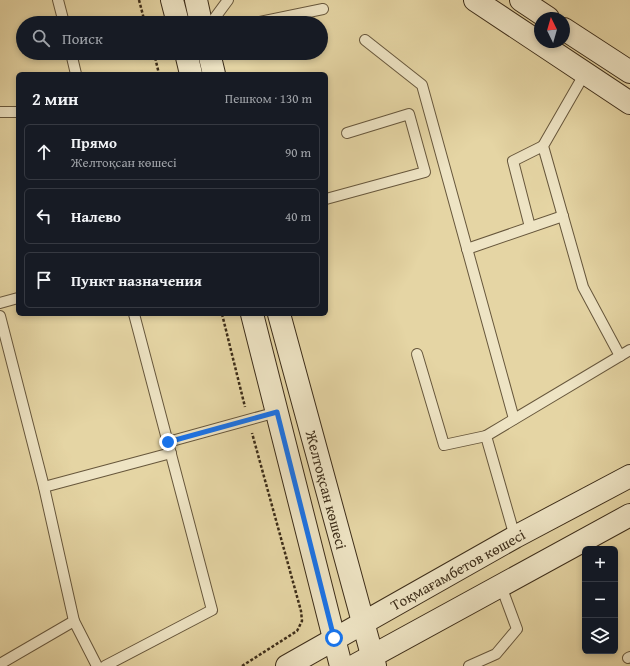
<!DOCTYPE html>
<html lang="ru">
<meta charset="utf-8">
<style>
:root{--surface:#171b24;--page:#20242c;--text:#f1f3f6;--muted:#9ea1a6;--line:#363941}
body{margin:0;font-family:"Gentium Book Plus",serif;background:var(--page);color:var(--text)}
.controls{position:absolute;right:12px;bottom:12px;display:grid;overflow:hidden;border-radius:6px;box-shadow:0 2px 6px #0003}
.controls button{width:36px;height:36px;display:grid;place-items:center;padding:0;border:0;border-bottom:1px solid var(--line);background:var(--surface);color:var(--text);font:20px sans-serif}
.compass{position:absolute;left:534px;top:12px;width:36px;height:36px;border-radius:50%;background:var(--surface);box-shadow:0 2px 6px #0003;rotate:355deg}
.stop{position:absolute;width:12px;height:12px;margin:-9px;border:3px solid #1a73e8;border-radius:50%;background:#fff}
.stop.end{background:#1a73e8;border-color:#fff;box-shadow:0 1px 4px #0008}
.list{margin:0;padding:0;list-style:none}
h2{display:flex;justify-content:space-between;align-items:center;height:52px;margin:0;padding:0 16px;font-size:17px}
h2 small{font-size:13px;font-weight:400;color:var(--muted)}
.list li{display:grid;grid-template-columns:26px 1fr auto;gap:12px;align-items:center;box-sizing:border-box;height:56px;margin:0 8px 8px;padding:0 8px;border:1px solid var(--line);border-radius:6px}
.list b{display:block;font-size:15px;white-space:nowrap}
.list p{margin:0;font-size:13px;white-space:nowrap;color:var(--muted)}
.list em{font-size:13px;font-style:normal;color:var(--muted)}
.icon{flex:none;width:22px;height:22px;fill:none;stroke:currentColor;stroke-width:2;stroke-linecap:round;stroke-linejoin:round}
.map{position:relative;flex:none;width:630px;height:666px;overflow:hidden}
.search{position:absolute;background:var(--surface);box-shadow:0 2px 6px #0003;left:16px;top:16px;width:312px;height:44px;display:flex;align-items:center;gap:10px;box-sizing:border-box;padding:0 14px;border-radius:22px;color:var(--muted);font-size:15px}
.panel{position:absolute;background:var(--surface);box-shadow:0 2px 6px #0003;left:16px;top:72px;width:312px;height:244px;border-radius:6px}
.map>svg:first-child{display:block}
</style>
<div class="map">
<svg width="630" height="666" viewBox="0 0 630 666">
<rect width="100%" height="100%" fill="#e5d5a4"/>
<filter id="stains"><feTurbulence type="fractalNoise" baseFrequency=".005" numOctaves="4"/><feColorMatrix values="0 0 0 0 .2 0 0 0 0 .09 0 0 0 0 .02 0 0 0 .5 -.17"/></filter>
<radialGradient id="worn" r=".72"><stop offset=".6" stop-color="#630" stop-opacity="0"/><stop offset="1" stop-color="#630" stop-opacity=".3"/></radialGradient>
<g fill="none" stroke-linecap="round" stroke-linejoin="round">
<g stroke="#67573c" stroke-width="12">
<g id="lane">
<path d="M 58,0 L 64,23"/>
<path d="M 211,23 L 228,0"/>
<path d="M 255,23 L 323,9"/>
<path d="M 365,40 L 422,85 L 514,419"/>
<path d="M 71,53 L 76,74"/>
<path d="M 585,73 L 543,146 L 583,287 L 620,356"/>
<path d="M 0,112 L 18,112"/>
<path d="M 326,199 L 425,172 L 409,114 L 347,133"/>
<path d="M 530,227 L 513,161 L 543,146"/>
<path d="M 467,249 L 563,216"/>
<path d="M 0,303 L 18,298"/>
<path d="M 0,316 L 44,487 L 74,621"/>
<path d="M 417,354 L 444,445 L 486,436"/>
<path d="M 168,442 L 277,412"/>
<path d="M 44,487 L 171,453"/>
<path d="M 515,537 L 486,436 L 630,350"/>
<path d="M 628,658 L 630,657"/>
<path d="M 0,664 L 74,621 L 97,666"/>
<path d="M 105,666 L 212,610 L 134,314"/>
<path d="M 469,666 L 496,654 L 517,629 L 501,586"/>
</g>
</g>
<g stroke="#3d2d19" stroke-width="24">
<g id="secondary">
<path d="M 172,0 L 178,23"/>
<path d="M 196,0 L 201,23"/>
<path d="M 475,0 L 630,103"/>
<path d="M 521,0 L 548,18"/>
<path d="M 564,29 L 630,72"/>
<path d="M 186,53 L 191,74"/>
<path d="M 209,53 L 214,74"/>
<path d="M 252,314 L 341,666"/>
<path d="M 279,314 L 375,666"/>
<path d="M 287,666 L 515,537 L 630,476"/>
<path d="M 354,666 L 630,515"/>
</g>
</g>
<g stroke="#3d2d19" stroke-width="2.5" stroke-dasharray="3 2" stroke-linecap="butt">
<path d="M 139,0 L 145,23"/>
<path d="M 154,53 L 159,74"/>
<path d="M 222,314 L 245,407"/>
<path d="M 242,666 L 297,631 L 302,621 L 301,611 L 252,433"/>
</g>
<use href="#lane" stroke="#eee4c4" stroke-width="10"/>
<use href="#secondary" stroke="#eee4c4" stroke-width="22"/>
</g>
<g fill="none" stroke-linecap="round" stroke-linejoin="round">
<path stroke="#1a73e8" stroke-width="5" d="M 168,442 L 277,412 L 334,638"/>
</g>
<g text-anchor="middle" stroke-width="3.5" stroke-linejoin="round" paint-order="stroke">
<g font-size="15" fill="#3d2d19" stroke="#eee4c4">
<text transform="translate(326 490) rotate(75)" y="5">Желтоқсан көшесі</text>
<text transform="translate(458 570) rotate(-29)" y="5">Тоқмағамбетов көшесі</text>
</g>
</g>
<rect width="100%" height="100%" filter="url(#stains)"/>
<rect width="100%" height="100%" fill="url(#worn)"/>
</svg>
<div class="controls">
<button>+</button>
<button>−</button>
<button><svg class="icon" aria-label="layers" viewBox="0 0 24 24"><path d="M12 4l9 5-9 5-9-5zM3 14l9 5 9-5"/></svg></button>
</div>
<svg class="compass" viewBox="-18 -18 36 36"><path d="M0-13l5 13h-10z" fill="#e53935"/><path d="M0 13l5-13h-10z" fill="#9ea1a6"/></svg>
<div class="stop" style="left:334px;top:638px"></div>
<div class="stop end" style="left:168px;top:442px"></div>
<div class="search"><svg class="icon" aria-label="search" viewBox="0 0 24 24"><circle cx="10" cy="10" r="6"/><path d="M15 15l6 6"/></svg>Поиск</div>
<section class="panel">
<h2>2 мин<small>Пешком · 130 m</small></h2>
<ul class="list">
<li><svg class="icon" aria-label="ahead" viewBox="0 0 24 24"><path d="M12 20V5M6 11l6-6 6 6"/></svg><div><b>Прямо</b><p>Желтоқсан көшесі</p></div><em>90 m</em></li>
<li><svg class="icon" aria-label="left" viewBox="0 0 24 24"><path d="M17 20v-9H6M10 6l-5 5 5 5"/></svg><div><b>Налево</b></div><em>40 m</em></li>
<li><svg class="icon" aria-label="arrive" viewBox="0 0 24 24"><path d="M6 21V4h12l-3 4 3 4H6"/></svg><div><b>Пункт назначения</b></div></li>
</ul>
</section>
</div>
